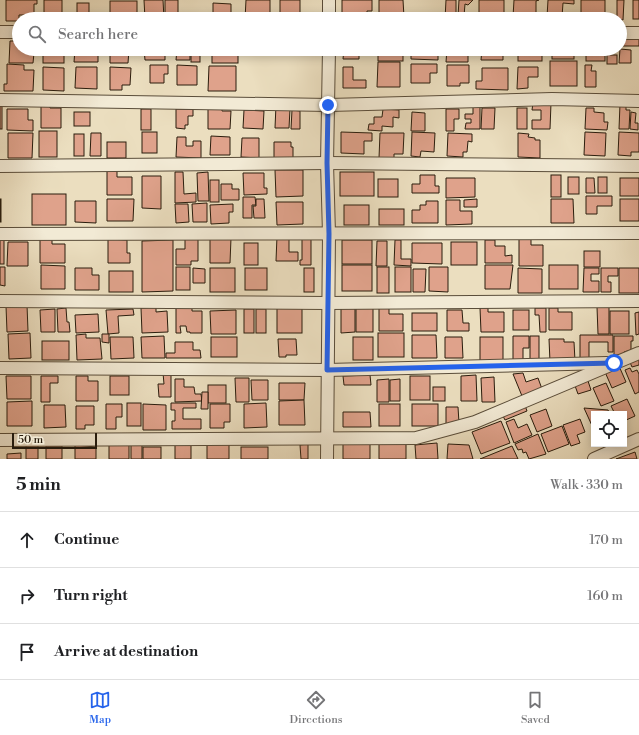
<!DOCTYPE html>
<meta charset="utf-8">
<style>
:root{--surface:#fff;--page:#f6f6f6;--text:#202124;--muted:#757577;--line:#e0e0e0;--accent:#2563eb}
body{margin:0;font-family:"Libre Bodoni",serif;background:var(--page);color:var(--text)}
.controls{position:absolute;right:12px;bottom:12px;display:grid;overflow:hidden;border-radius:0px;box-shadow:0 2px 10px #0003}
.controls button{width:36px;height:36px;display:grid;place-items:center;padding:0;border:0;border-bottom:1px solid var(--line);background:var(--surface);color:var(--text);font:20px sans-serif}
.scale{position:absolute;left:12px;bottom:10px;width:85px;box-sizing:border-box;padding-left:4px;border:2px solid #2a1d0d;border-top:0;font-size:11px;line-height:14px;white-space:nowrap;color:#2a1d0d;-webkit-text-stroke:3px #f2ead5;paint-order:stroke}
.stop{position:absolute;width:12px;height:12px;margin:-9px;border:3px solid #2563eb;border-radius:50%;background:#fff}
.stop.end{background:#2563eb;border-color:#fff;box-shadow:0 1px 4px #0008}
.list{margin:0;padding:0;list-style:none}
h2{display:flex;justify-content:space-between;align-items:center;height:52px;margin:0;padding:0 16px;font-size:17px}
h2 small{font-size:13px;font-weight:400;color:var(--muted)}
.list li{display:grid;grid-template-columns:26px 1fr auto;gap:12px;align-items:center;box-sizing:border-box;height:56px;padding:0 16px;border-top:1px solid var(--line)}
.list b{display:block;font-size:15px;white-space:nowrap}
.list em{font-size:13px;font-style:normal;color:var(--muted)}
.icon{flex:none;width:22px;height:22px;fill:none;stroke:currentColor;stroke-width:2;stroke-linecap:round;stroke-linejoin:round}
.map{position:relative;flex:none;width:639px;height:459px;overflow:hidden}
.search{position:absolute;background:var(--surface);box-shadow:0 2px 10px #0003;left:12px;right:12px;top:12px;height:44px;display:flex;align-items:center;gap:10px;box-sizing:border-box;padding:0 14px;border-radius:22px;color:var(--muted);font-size:15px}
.sheet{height:220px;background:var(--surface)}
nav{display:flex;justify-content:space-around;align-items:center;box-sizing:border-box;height:56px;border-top:1px solid var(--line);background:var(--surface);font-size:11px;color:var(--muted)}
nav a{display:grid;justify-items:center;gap:2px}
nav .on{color:var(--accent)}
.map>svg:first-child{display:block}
</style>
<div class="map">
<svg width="639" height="459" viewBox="0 0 639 459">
<rect width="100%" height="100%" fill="#ebdebf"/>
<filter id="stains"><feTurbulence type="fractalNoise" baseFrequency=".005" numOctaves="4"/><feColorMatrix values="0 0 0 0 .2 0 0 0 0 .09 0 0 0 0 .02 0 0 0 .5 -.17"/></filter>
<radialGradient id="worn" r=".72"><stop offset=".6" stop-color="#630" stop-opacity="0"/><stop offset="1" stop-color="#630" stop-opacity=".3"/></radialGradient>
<g fill="#dfa28b" stroke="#2a1d0d">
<path d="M 6,0 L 37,0 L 37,4 L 34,4 L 34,15 L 19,15 L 19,21 L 6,21 Z"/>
<rect x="44" y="0" width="18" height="19"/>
<path d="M 144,0 L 163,0 L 164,19 L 145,19 Z"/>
<rect x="165" y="0" width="13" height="19"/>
<path d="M 246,0 L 270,0 L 270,15 L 255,15 L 254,19 L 245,19 Z"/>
<rect x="280" y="0" width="20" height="19"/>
<path d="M 342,0 L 372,0 L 372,11 L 367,11 L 367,18 L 342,18 Z"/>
<path d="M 379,0 L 403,0 L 404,17 L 379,19 Z"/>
<path d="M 446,0 L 456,0 L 456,19 L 445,19 Z"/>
<path d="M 459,0 L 473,0 L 468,5 L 465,4 L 464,16 L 458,16 Z"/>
<rect x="479" y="0" width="25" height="19"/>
<path d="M 514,0 L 539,0 L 536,1 L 536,15 L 521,14 L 521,18 L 513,17 Z"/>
<path d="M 548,0 L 574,0 L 574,4 L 563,3 L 562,17 L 547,17 Z"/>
<rect x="581" y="0" width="24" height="19"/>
<path d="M 617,0 L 624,0 L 623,20 L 617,19 Z"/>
<rect x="633" y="0" width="6" height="19"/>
<rect x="110" y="1" width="27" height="18"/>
<rect x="77" y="3" width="12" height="16"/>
<path d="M 213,3 L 231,4 L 231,19 L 213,19 Z"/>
<rect x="620" y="38" width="19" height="8"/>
<path d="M 10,41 L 19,41 L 19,49 L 30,49 L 30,53 L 34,53 L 33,63 L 9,63 Z"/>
<rect x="43" y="49" width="21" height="14"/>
<path d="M 75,49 L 98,49 L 98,62 L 74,62 Z"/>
<path d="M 110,49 L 129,49 L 128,63 L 110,63 Z"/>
<path d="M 144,49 L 165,49 L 165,60 L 145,60 Z"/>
<path d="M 177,49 L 190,49 L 190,60 L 176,60 Z"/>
<rect x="191" y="49" width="9" height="13"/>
<rect x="212" y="49" width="26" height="14"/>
<path d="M 344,49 L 359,49 L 359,59 L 343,59 Z"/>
<rect x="378" y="49" width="25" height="12"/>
<path d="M 411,49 L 438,49 L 438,60 L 411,59 Z"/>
<path d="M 447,49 L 468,49 L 468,62 L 446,62 Z"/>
<path d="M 482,49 L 499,49 L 499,53 L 503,53 L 503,60 L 481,60 Z"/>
<rect x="518" y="49" width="24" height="12"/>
<rect x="552" y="49" width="22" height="10"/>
<rect x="586" y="49" width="19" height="12"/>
<path d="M 620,49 L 631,50 L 631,63 L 619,63 Z"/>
<rect x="607" y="55" width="10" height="9"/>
<rect x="550" y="61" width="27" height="25"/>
<path d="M 378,62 L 400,62 L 400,87 L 377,87 Z"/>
<path d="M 7,64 L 24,65 L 24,70 L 34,70 L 33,91 L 4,91 L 4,84 L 7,84 Z"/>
<path d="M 411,64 L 437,64 L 437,73 L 430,73 L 430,83 L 411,83 Z"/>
<path d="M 150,65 L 168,65 L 168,74 L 164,74 L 164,83 L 150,83 Z"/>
<path d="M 177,65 L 197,66 L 197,85 L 177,85 Z"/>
<path d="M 447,65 L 469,65 L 469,83 L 460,83 L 460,86 L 447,86 Z"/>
<path d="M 585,65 L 592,65 L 591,71 L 596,71 L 596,87 L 585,87 Z"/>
<path d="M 209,66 L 236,66 L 236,91 L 208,91 Z"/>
<path d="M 43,67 L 64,68 L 64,91 L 43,90 Z"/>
<path d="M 76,67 L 97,67 L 97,89 L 75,88 Z"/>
<path d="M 110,67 L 131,68 L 130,85 L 122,85 L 122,90 L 110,90 Z"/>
<path d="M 343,67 L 353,67 L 353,80 L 366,80 L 366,88 L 343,88 Z"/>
<path d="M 518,67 L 538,67 L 538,77 L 528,77 L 528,88 L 517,89 Z"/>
<path d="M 482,68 L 508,68 L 508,90 L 476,89 L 476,81 L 482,81 Z"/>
<path d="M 41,103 L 50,103 L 50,108 L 61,108 L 61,128 L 41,128 Z"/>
<path d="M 533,103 L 551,103 L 550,129 L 532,129 L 532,120 L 541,120 L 541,110 L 532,110 Z"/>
<path d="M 620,104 L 626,104 L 626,110 L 630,110 L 629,129 L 619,129 Z"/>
<path d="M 208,105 L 222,105 L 222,111 L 231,111 L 230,129 L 208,129 Z"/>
<path d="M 276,105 L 290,109 L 289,128 L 275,128 Z"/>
<rect x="0" y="106" width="2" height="23"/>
<path d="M 473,107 L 480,107 L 480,129 L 465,129 L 466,123 L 471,123 L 471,119 L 465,119 L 465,114 L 473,114 Z"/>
<path d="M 482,108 L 495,108 L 494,129 L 481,129 Z"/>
<rect x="517" y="108" width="10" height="21"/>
<path d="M 586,108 L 594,108 L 594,112 L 604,113 L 604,122 L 608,122 L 607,130 L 585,129 Z"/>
<path d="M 7,109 L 28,109 L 28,120 L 33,120 L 33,131 L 7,130 Z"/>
<rect x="141" y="109" width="10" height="21"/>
<path d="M 176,109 L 193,109 L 193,116 L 188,116 L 188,125 L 185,125 L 185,129 L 176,128 Z"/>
<path d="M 383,109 L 399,110 L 399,118 L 393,117 L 393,127 L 382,126 L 382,131 L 368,130 L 369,124 L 374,124 L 374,117 L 382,117 Z"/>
<path d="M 446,109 L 459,109 L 459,119 L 454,119 L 454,131 L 446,131 Z"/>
<path d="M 244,110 L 264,111 L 263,129 L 243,128 Z"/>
<path d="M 292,110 L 300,111 L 300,129 L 291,129 Z"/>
<rect x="74" y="112" width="16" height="14"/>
<path d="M 412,112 L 425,113 L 425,131 L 411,131 Z"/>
<path d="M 631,112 L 636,113 L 635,123 L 638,123 L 638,130 L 630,129 Z"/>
<rect x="39" y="131" width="18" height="26"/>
<rect x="142" y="132" width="15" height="21"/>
<path d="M 341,132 L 372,133 L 372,141 L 364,141 L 364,154 L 341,153 Z"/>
<path d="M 412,132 L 435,133 L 434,152 L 421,151 L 420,157 L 411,156 Z"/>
<path d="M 585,132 L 606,133 L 605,156 L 584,155 Z"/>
<path d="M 619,132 L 639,133 L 639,152 L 631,152 L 631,156 L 618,155 Z"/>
<path d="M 8,133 L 33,133 L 32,158 L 8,158 Z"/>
<path d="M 91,133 L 101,133 L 101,156 L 90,156 Z"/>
<path d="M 380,133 L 404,133 L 403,154 L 394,154 L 394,158 L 379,158 Z"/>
<path d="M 448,133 L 472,134 L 472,142 L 468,141 L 467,152 L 463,152 L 463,157 L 447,156 Z"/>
<path d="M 518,133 L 529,134 L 528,137 L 535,138 L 535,140 L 540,140 L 540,158 L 518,157 Z"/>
<rect x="74" y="134" width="10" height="22"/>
<path d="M 211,136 L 230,137 L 230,155 L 210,155 Z"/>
<path d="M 177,137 L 186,137 L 186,146 L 193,146 L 193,141 L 201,141 L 201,158 L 176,157 Z"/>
<path d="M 242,138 L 259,138 L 259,158 L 241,157 Z"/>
<rect x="107" y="142" width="19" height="16"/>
<path d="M 274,142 L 291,142 L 291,147 L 293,147 L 293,158 L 274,158 Z"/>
<path d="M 275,170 L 303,170 L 303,196 L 276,197 Z"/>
<path d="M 107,171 L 117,171 L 117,177 L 132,177 L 132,195 L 107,195 Z"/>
<path d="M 175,172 L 183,172 L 184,194 L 196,193 L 196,202 L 175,203 Z"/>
<path d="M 208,172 L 209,201 L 198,201 L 197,173 Z"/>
<rect x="340" y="172" width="34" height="24"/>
<path d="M 243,173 L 264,173 L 264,188 L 267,188 L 267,194 L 244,195 Z"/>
<path d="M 420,175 L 435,175 L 435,186 L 439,186 L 439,193 L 412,193 L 412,184 L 420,184 Z"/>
<rect x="551" y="175" width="10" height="22"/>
<path d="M 142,176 L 161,176 L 161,209 L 142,208 Z"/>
<rect x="568" y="177" width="11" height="17"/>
<rect x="598" y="177" width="9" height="16"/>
<path d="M 446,178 L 475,178 L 475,197 L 446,198 Z"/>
<path d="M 586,178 L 594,178 L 595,193 L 586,193 Z"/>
<rect x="620" y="178" width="19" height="18"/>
<rect x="378" y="179" width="20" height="18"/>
<rect x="210" y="180" width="9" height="22"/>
<path d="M 221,184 L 232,184 L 232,189 L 239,189 L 239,200 L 221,200 Z"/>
<rect x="32" y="194" width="34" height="31"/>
<path d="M 586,196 L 612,196 L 612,206 L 597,206 L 597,214 L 586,214 Z"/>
<path d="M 243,197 L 255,197 L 256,205 L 252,205 L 252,218 L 243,218 Z"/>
<rect x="0" y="199" width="1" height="23"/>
<path d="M 107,199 L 134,199 L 133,221 L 107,221 Z"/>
<path d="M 256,199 L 264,199 L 265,218 L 254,218 L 253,206 L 256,206 Z"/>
<path d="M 477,199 L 477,207 L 464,207 L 464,200 Z"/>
<path d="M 551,199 L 573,199 L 574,223 L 551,223 Z"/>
<rect x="620" y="199" width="19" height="22"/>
<path d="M 446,200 L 460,200 L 460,211 L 472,211 L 472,224 L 446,225 Z"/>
<path d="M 75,201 L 96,201 L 96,223 L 75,222 Z"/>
<path d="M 426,201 L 438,201 L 438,223 L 412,223 L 412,210 L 420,210 L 420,205 L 426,205 Z"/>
<path d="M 276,202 L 303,202 L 303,224 L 277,225 Z"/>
<path d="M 207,203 L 207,222 L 193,222 L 192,204 Z"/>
<path d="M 175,204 L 188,204 L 189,222 L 176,223 Z"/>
<path d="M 233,204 L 233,212 L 229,212 L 229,223 L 211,224 L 210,205 Z"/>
<rect x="344" y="205" width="25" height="20"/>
<rect x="379" y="209" width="25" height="16"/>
<path d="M 277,236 L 289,236 L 289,252 L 298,252 L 298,261 L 276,261 Z"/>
<path d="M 40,237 L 52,237 L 52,244 L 65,244 L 65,263 L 40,263 Z"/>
<rect x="0" y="238" width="4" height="26"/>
<path d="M 210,238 L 231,238 L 230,263 L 210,263 Z"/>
<path d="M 302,238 L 311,238 L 311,265 L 300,265 L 300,260 L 302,260 Z"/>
<path d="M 108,239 L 127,240 L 127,253 L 130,253 L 130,263 L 108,263 Z"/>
<path d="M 185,239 L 198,239 L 198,261 L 191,261 L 191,265 L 176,265 L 176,249 L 185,249 Z"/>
<path d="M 519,239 L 531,239 L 531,245 L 543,245 L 543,266 L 519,266 Z"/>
<path d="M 173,240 L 173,291 L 142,292 L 142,241 Z"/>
<rect x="342" y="240" width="30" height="24"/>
<path d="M 395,240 L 401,240 L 401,259 L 411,259 L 411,266 L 394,265 Z"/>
<path d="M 485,240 L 495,240 L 495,246 L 505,246 L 505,256 L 512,255 L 512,263 L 485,263 Z"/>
<path d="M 377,241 L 387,241 L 387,266 L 376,266 Z"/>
<path d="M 8,242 L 28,242 L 28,266 L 7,266 Z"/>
<rect x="451" y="242" width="26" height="23"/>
<rect x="244" y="243" width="14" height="22"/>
<path d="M 412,243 L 442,243 L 442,264 L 412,263 Z"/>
<rect x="584" y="251" width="16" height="16"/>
<path d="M 41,265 L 65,266 L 65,289 L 41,289 Z"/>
<rect x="342" y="265" width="30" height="26"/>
<path d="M 485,265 L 513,265 L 510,289 L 485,289 Z"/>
<rect x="549" y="265" width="29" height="24"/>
<path d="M 0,267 L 5,267 L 5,286 L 0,285 Z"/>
<rect x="176" y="267" width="14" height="23"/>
<rect x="377" y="267" width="12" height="26"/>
<rect x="395" y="267" width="16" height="25"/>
<path d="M 429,267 L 448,267 L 448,292 L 429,291 Z"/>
<path d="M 75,268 L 92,268 L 92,275 L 99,275 L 99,290 L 75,290 Z"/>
<path d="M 193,268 L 205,269 L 205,283 L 193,283 Z"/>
<rect x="210" y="268" width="25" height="24"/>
<rect x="245" y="268" width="22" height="22"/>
<rect x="304" y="268" width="10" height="24"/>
<path d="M 518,268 L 542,269 L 542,293 L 518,293 Z"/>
<path d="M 584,268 L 599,268 L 599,274 L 591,274 L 591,281 L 599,281 L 599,292 L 583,292 Z"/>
<path d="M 601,268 L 618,268 L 618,276 L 608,276 L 608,282 L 611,282 L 611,292 L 601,292 Z"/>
<rect x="619" y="268" width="20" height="25"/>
<path d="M 413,269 L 426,269 L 425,292 L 413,292 Z"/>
<rect x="109" y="271" width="24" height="21"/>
<path d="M 341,304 L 355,304 L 355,332 L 341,333 Z"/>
<rect x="356" y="304" width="17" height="28"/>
<path d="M 27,305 L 28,331 L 7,332 L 6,306 Z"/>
<path d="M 156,307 L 156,312 L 167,311 L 168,332 L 142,333 L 141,308 Z"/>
<rect x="277" y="307" width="25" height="26"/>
<path d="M 597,307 L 609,307 L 609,334 L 598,334 Z"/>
<path d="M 66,308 L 67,322 L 69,322 L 70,332 L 58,332 L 57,309 Z"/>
<path d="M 176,308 L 192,308 L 192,311 L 202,311 L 202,333 L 190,333 L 190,332 L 187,332 L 186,326 L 180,326 L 181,333 L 176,333 Z"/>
<path d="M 379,308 L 389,308 L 389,314 L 403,314 L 403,331 L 379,331 Z"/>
<path d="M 480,308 L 488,308 L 488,312 L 504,312 L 504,332 L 481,332 Z"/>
<path d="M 535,308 L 546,308 L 546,332 L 540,332 L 539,315 L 535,315 Z"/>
<path d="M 549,308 L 558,308 L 558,312 L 572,312 L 572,330 L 549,330 Z"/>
<path d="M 55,309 L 55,332 L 41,332 L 40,310 Z"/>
<path d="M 133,309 L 134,315 L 118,316 L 119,333 L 108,334 L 106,310 Z"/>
<rect x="244" y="309" width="10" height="24"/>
<rect x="256" y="309" width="10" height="24"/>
<path d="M 236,310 L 236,334 L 211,334 L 210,311 Z"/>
<path d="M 447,310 L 462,310 L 463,323 L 469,323 L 469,331 L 447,331 Z"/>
<rect x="513" y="310" width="16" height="20"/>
<rect x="610" y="311" width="19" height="23"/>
<path d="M 639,312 L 639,334 L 636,335 L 635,313 Z"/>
<rect x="412" y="313" width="25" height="18"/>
<path d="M 98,314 L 99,332 L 76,333 L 75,315 Z"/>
<path d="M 30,333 L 31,358 L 9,359 L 8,334 Z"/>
<rect x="378" y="333" width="26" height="24"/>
<path d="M 86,334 L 86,338 L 100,338 L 102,359 L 77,360 L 76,335 Z"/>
<path d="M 102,334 L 109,334 L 109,343 L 102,342 Z"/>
<path d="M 412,335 L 436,335 L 437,358 L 412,358 Z"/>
<path d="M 580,335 L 613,335 L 613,352 L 608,352 L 608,342 L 589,342 L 589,359 L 580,359 Z"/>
<path d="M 164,336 L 165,358 L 142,358 L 141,337 Z"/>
<path d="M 513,336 L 529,336 L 529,348 L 523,348 L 523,361 L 513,361 Z"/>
<rect x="530" y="336" width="9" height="25"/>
<path d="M 614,336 L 633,336 L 633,341 L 631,341 L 631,350 L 624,352 L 624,355 L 614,355 Z"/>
<path d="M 110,337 L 133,337 L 134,358 L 111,359 Z"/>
<rect x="211" y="337" width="26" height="20"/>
<rect x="353" y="337" width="20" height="23"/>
<path d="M 445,337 L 462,337 L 463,358 L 445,358 Z"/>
<rect x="480" y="337" width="23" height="24"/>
<path d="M 278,339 L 296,339 L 297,355 L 286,355 L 286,357 L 279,357 Z"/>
<path d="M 549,339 L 564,339 L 564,342 L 574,342 L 575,361 L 550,362 Z"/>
<rect x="42" y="341" width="27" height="19"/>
<path d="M 175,342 L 193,342 L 193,350 L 200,350 L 201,358 L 166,358 L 166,353 L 175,353 Z"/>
<path d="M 639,356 L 639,365 L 632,367 L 629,360 Z"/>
<path d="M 619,366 L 626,382 L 612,388 L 605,372 Z"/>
<path d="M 630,368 L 632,372 L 637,370 L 639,374 L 639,392 L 635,394 L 625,370 Z"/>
<path d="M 163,373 L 171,373 L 171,397 L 159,397 L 158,384 L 164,384 Z"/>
<path d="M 523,373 L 526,382 L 538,378 L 542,389 L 522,396 L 513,374 Z"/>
<path d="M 370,375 L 371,385 L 344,385 L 343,376 Z"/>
<path d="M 476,375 L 477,401 L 461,401 L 461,376 Z"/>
<path d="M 6,376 L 31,376 L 31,399 L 7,399 Z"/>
<path d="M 41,376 L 58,376 L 58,383 L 50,383 L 50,402 L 41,402 Z"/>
<path d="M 76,376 L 88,376 L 88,381 L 98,381 L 98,401 L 76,401 Z"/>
<rect x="110" y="376" width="19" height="19"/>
<rect x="410" y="376" width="20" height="24"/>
<path d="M 494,377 L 495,402 L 482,402 L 481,378 Z"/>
<path d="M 235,378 L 249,378 L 249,402 L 236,402 Z"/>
<path d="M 587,378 L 591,390 L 578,394 L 574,383 Z"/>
<path d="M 175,379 L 184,379 L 184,387 L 194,387 L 195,394 L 201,394 L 202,401 L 175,402 Z"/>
<path d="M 389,379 L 389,402 L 377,402 L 377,380 Z"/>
<path d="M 400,379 L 400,401 L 390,401 L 390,380 Z"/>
<path d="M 251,380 L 268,380 L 268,400 L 252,400 Z"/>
<path d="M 279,383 L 305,383 L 304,400 L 279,400 Z"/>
<path d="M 606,383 L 614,401 L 601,406 L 593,388 Z"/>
<rect x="208" y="385" width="18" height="18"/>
<rect x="433" y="387" width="12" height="14"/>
<path d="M 202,392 L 208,392 L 208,409 L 201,409 Z"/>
<path d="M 627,399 L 635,416 L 624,421 L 624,414 L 615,414 L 611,406 Z"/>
<path d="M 304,400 L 305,425 L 279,425 L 279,401 Z"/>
<path d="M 32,401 L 32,426 L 7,426 L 7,402 Z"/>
<rect x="127" y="403" width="14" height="23"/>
<path d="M 171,403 L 196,403 L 196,408 L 183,408 L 183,419 L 201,419 L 201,429 L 172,429 L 172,421 L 175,421 L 175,410 L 171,410 Z"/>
<path d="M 266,403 L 267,427 L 244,428 L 244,404 Z"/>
<path d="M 524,403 L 527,411 L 505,420 L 501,412 Z"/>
<path d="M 106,404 L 122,404 L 122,417 L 116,417 L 116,429 L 106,429 Z"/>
<path d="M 143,404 L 166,405 L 166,430 L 143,430 Z"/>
<path d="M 210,404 L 230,404 L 230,422 L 224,422 L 224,428 L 210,428 Z"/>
<rect x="379" y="404" width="21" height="22"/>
<rect x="412" y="404" width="26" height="22"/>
<path d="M 44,405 L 65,405 L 66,427 L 44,428 Z"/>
<path d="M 76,406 L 94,406 L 94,425 L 85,425 L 85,429 L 76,429 Z"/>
<path d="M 446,407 L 458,407 L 459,423 L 446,424 Z"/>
<path d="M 584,408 L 608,410 L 610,414 L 594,414 L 594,430 Z"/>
<path d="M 546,409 L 552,426 L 537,432 L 530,415 Z"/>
<path d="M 343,412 L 370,412 L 371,427 L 343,427 Z"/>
<path d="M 514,419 L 518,428 L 527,424 L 532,435 L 514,443 L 506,422 Z"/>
<path d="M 580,419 L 585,432 L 577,435 L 580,443 L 571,446 L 563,425 Z"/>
<path d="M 501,421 L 510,443 L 481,454 L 472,432 Z"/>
<path d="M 562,426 L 569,444 L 548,452 L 541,434 Z"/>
<path d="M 538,434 L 546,454 L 529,459 L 526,452 L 523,453 L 522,449 L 518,450 L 515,444 Z"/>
<rect x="26" y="443" width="12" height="16"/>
<rect x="207" y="443" width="22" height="16"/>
<path d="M 437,443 L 438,459 L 416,459 L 415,445 Z"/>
<path d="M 308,444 L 308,459 L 301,459 L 300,445 Z"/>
<rect x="343" y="444" width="27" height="15"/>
<rect x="379" y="444" width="27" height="15"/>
<path d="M 448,444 L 469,445 L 473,459 L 447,459 Z"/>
<path d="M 75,445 L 96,447 L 96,459 L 75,459 Z"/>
<rect x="109" y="445" width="20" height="14"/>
<rect x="131" y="445" width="11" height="14"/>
<rect x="175" y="445" width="16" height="14"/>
<rect x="46" y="446" width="16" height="13"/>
<path d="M 512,446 L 518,459 L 480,459 Z"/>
<rect x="143" y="447" width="18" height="12"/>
<rect x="241" y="447" width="27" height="12"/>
<path d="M 635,452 L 637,459 L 616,459 Z"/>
<path d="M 21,453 L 21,459 L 7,459 L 7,454 Z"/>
</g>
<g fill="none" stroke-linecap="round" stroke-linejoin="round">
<g stroke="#5a4d3a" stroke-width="14">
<g id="minor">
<path d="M 329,19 L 329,0"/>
<path d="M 0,32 L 19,32"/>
<path d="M 620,33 L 639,33"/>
<path d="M 0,100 L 329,105 L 552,99 L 639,101"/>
<path d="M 0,166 L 327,163 L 639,166"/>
<path d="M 0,234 L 639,233"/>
<path d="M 0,301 L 327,303 L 639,301"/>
<path d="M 0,368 L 327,370 L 607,363"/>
<path d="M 0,440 L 416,438 L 475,422 L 639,353"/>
<path d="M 327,459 L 329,234 L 327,163 L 329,49"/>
<path d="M 594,459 L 639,439"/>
</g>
</g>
<use href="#minor" stroke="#f2ead5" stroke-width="12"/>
</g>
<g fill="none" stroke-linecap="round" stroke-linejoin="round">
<path stroke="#2563eb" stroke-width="5" d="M 328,105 L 327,163 L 329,234 L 327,370 L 614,363"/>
</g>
<rect width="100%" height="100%" filter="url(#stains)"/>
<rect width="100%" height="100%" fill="url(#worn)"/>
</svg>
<div class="controls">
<button><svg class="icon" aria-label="locate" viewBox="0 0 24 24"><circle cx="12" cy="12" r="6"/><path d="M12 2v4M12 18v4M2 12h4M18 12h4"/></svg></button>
</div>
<div class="scale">50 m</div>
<div class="stop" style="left:614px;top:363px"></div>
<div class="stop end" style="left:328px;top:105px"></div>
<div class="search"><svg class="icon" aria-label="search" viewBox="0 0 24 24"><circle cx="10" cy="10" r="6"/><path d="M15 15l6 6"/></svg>Search here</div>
</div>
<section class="sheet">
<h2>5 min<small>Walk · 330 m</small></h2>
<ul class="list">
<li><svg class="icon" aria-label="ahead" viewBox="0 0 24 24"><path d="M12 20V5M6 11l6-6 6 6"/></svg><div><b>Continue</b></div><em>170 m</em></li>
<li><svg class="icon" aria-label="right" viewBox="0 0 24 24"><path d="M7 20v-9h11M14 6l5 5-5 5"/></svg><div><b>Turn right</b></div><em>160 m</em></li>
<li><svg class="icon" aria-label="arrive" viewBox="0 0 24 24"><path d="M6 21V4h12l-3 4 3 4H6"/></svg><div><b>Arrive at destination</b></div></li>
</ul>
</section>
<nav>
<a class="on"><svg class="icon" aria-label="map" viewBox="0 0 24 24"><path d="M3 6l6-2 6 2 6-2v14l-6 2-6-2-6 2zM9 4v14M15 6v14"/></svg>Map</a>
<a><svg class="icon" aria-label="directions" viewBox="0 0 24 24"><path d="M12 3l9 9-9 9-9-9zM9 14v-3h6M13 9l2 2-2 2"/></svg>Directions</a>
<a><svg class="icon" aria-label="saved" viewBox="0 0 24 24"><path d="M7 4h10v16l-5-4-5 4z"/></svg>Saved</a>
</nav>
